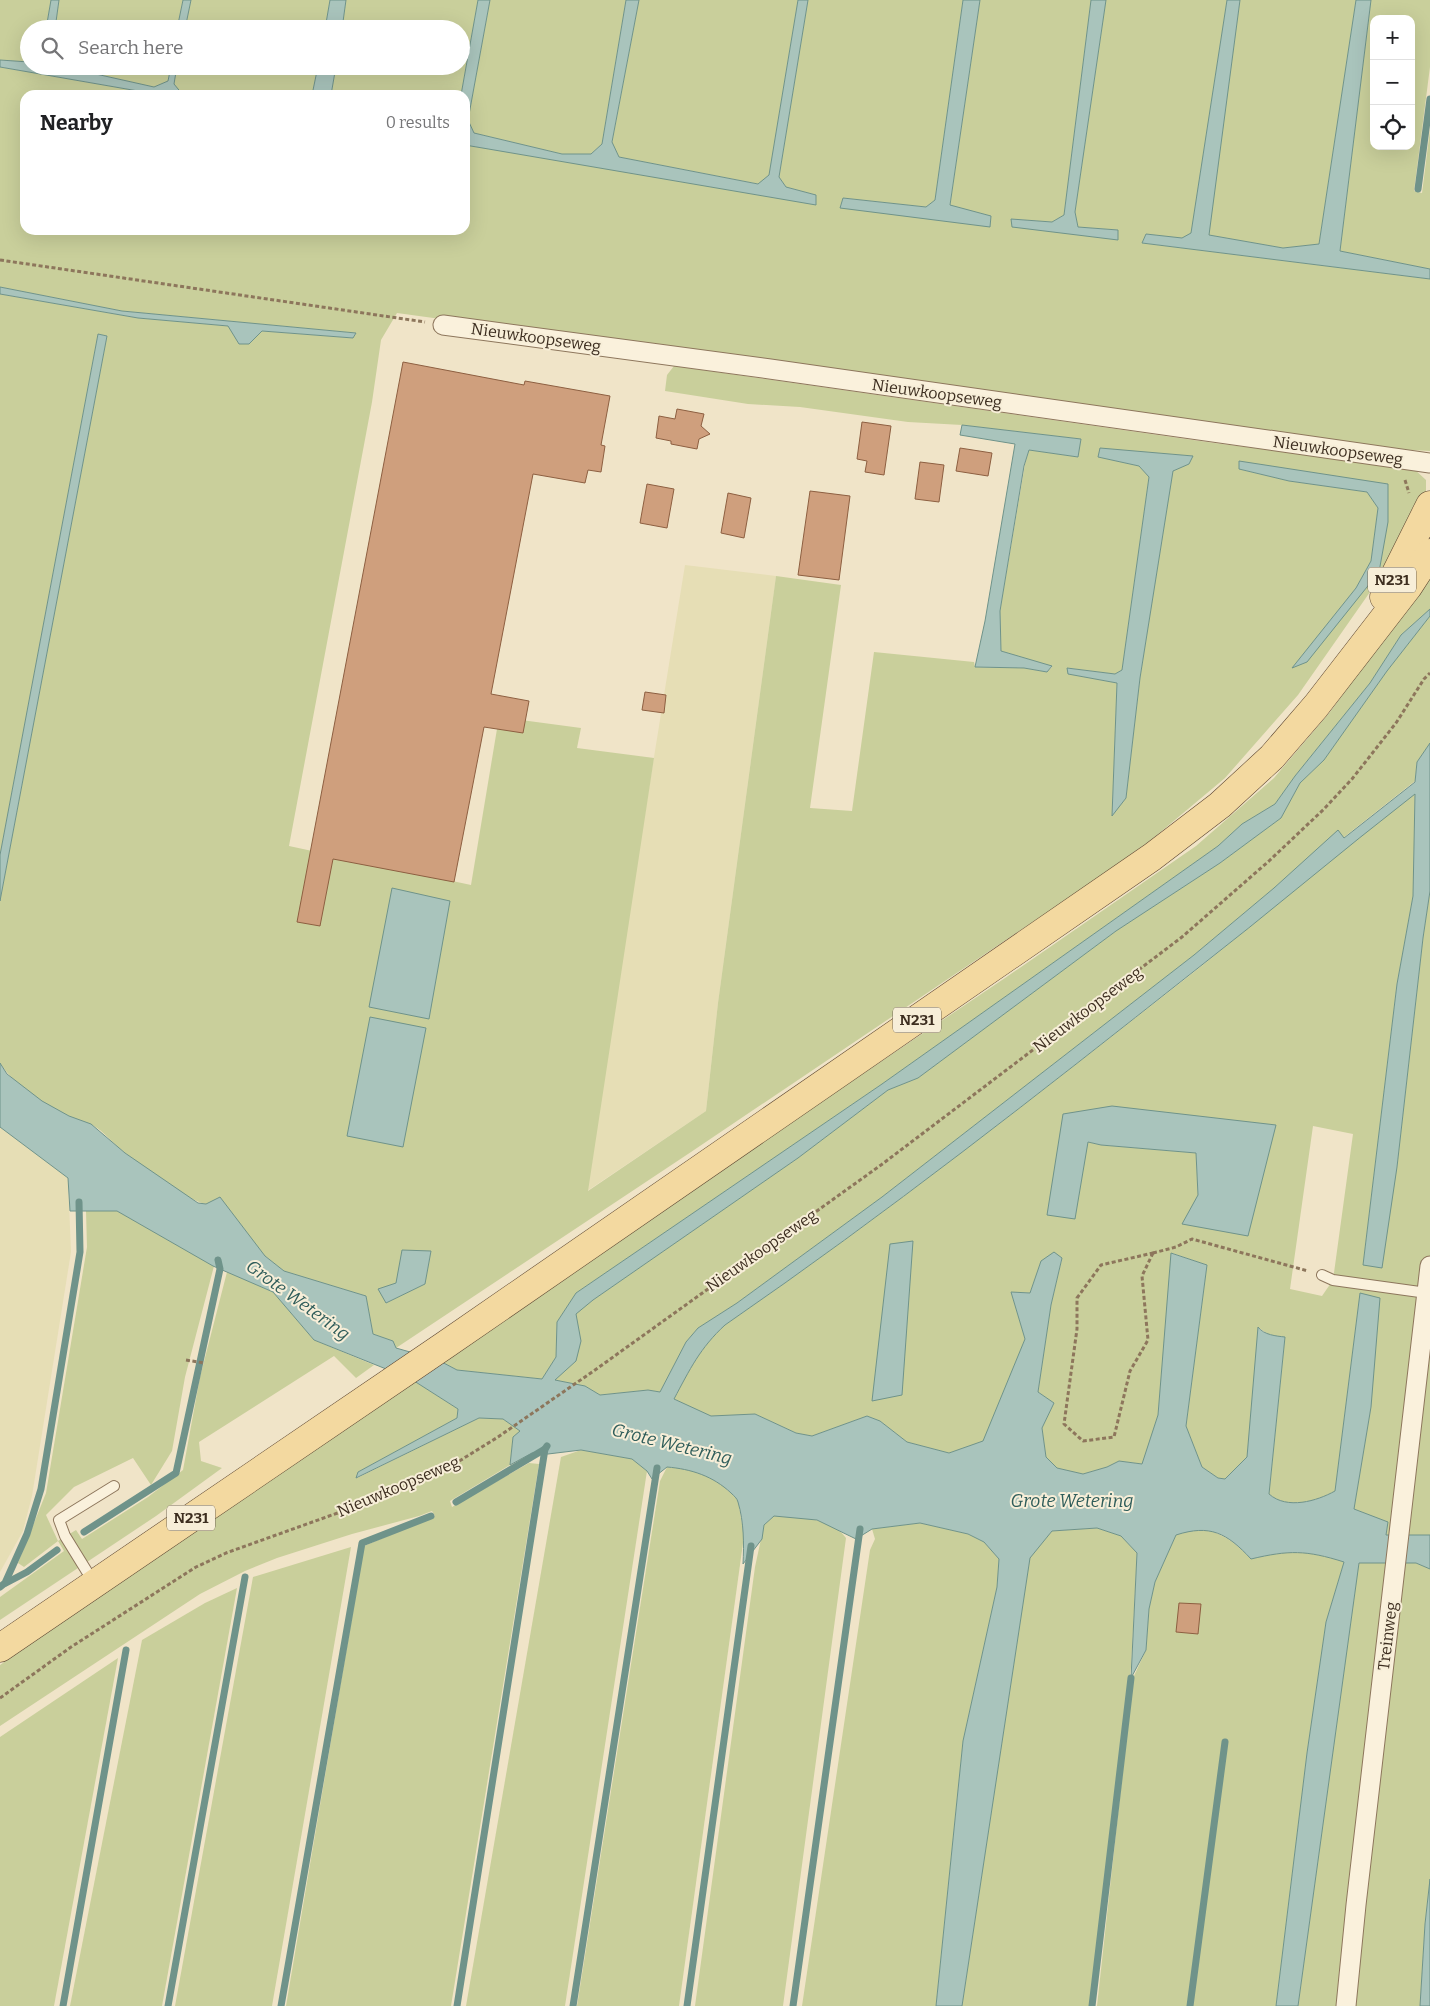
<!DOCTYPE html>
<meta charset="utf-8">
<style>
:root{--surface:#fff;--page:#f6f6f6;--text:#202124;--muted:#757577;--line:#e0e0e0}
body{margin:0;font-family:Bitter,serif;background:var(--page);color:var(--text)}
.controls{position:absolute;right:15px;top:15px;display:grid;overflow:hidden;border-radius:10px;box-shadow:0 5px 20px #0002}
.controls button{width:45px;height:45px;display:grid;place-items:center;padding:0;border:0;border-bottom:1px solid var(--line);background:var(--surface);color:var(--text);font:25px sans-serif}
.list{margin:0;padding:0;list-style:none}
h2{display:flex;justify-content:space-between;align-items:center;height:65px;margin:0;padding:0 20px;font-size:21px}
h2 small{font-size:16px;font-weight:400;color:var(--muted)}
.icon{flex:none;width:28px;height:28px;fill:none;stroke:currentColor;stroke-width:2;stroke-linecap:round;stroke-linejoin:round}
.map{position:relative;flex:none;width:1430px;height:2006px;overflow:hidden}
.search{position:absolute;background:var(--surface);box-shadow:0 5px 20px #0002;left:20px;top:20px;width:450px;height:55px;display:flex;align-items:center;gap:12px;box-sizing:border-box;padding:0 18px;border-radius:28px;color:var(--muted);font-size:19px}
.panel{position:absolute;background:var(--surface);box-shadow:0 5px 20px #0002;left:20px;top:90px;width:450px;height:145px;border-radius:15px}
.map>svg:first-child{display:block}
</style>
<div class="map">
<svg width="1430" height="2006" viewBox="0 0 1430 2006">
<rect width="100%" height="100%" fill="#f0e4c8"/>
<g fill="#e6deb5">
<path d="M 685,565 L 776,576 L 718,1003 L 706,1111 L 587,1191 L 630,906 Z"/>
<path d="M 0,1127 L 68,1178 L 71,1252 L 32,1496 L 23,1531 L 0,1572 Z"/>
</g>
<g fill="#c9cf9b" fill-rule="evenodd">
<path d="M 0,0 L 51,0 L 46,29 L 29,29 L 27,63 L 0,60 Z"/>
<path d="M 59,0 L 183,0 L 177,29 L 55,29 Z"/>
<path d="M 191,0 L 330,0 L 325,29 L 185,29 Z"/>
<path d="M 346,0 L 478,0 L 461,95 L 331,95 L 336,66 L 461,66 L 461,29 L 342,29 Z"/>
<path d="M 490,0 L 626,0 L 602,144 L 591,154 L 562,154 L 474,133 L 468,120 Z"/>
<path d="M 639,0 L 798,0 L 769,176 L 759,184 L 619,157 L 612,143 Z"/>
<path d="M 808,0 L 963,0 L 935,200 L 926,207 L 843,198 L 840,207 L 990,226 L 991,216 L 950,206 L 980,0 L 1091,0 L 1064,215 L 1052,222 L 1011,219 L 1118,240 L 1118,230 L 1078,227 L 1075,212 L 1106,0 L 1227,0 L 1191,234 L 1182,239 L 1146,234 L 1142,243 L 1430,279 L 1430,451 L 1393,449 L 397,313 L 381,340 L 372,402 L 289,846 L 471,885 L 499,717 L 581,728 L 577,748 L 654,758 L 588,1191 L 706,1111 L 718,1003 L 776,576 L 841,585 L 810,808 L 852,811 L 874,652 L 974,662 L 975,667 L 1024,668 L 1047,672 L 1052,667 L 1001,651 L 1000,611 L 1025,464 L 1029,450 L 1078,457 L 1081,439 L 962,425 L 908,422 L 800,407 L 748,404 L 665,391 L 667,375 L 674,366 L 1214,443 L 1413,468 L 1426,480 L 1426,499 L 1370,592 L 1298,695 L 1225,778 L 1151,840 L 1095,880 L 691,1152 L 396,1348 L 393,1341 L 373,1334 L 366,1296 L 284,1271 L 265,1256 L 246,1234 L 206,1204 C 187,1201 133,1160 117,1146 C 109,1139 100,1128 90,1124 C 83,1121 76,1120 69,1116 C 44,1104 15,1086 0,1063 L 0,901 L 107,336 L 98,334 L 0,855 L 0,294 L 138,318 L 228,326 L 249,344 L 261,331 L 353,338 L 356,333 L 122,311 L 0,287 L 0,67 L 161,95 L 25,95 L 25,230 L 465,230 L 465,145 L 816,195 L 786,187 L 779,177 ZM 1100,449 L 1192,456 L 1189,464 L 1173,470 L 1140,678 L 1126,798 L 1112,814 L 1117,683 L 1069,674 L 1068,668 L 1115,674 L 1122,670 L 1149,477 L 1139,466 L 1099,457 ZM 1239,469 L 1388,484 L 1379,572 L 1293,667 L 1356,588 L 1371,561 L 1378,508 L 1367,492 L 1289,481 ZM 431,1251 L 425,1284 L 386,1303 L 396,1283 Z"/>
<path d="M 1240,0 L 1356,0 L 1319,244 L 1283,248 L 1208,235 Z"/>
<path d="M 1371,0 L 1430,0 L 1430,67 L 1414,191 L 1422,193 L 1430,130 L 1430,269 L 1340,251 ZM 1374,19 L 1411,19 L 1411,146 L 1374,146 Z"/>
<path d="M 60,66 L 171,66 L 168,81 L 154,87 Z"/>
<path d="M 177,66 L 318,66 L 312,95 L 181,95 L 174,84 Z"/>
<path d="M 1430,567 L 1430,609 L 1401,635 L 1370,683 L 1295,776 L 1275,804 L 1242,824 L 1218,846 L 882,1084 L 576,1293 L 557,1322 L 556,1357 L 542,1379 L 457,1370 L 438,1360 L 1005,978 L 1196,846 L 1274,778 L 1330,712 L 1398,619 Z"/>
<path d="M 1430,616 L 1430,743 L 1417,762 L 1415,781 L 1343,838 L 1338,831 L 1274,888 L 1194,955 L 882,1197 L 737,1303 L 698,1328 L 686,1342 L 660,1392 L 648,1390 L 600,1395 L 585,1386 L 554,1380 L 576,1361 L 576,1313 L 593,1300 L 798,1158 L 888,1090 L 918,1078 L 1116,931 L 1220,863 L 1281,818 L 1300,783 L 1324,760 L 1387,671 Z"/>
<path d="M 1415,793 L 1413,896 L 1397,984 L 1363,1265 L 1397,1167 L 1423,938 L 1430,891 L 1430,1535 L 1386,1535 L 1387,1522 L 1354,1509 L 1371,1407 L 1360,1293 L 1335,1491 C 1317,1501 1287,1510 1269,1494 L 1285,1338 L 1268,1334 L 1259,1328 L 1247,1457 L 1225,1479 L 1218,1478 L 1202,1467 L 1186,1426 L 1207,1265 L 1172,1253 L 1158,1415 L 1143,1464 L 1119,1461 L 1107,1467 L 1083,1474 L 1056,1468 L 1046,1457 L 1042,1428 L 1054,1403 L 1038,1392 L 1051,1305 L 1062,1259 L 1041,1261 L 1030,1293 L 1011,1292 L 1025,1339 L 984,1441 L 949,1453 L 907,1442 L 880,1421 L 867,1416 L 812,1436 L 796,1433 L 755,1414 L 711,1417 L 674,1399 C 690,1369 700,1348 725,1325 C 886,1214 1040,1093 1194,972 C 1268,913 1340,852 1415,793 ZM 1063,1114 L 1275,1125 L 1198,1195 L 1196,1153 L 1101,1145 L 1087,1142 L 1075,1218 ZM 1313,1126 L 1353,1134 L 1333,1280 L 1322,1296 L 1290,1289 Z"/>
<path d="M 86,1211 L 117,1211 L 214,1266 L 185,1377 L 172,1451 L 151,1485 L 133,1458 L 74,1487 L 46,1515 L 58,1541 L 76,1530 L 82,1539 L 148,1497 L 183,1470 L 200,1377 L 227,1272 L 273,1292 L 314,1340 L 374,1365 L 356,1378 L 334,1356 L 199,1442 L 201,1461 L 222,1468 L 156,1516 L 0,1620 L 0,1597 L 64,1551 L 58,1541 L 24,1567 L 18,1563 L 46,1493 L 87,1247 Z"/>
<path d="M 411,1379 L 458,1409 L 457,1418 L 358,1472 L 357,1478 L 479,1418 L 503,1419 L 521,1431 L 513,1437 L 510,1465 L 450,1501 L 452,1507 L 529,1463 L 539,1464 L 451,2006 L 286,2006 L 364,1546 L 435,1516 L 432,1511 L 419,1516 L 352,1534 L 277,1558 L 245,1571 L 200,1594 L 0,1726 L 0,1665 Z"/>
<path d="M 581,1450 L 632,1459 L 647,1471 L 565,2006 L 466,2006 L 561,1457 Z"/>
<path d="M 667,1467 L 686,1469 L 706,1476 L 722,1485 L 738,1500 L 744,1536 L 679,2006 L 577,2006 L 660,1481 Z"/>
<path d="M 774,1516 C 798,1517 831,1517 846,1538 L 783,2006 L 695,2006 L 755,1567 L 764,1525 Z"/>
<path d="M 920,1523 L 968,1534 L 984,1542 L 999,1559 L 997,1587 L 963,1741 L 936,2006 L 802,2006 L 870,1550 L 875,1539 L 872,1529 Z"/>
<path d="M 1097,1528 L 1121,1536 L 1137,1553 L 1131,1667 L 1090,2006 L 962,2006 L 1030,1557 L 1052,1531 Z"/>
<path d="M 1193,1529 C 1218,1529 1234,1541 1251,1559 C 1289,1550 1307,1550 1344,1562 L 1326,1622 L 1307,1753 L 1276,2006 L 1097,2006 L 1133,1678 L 1146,1650 L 1149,1609 L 1155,1582 L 1176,1535 Z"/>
<path d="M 351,1547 L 272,2006 L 175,2006 L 253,1577 Z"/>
<path d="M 1359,1562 L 1416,1563 L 1430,1569 L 1430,1879 L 1425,1924 L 1420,2006 L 1298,2006 Z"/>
<path d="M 237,1588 L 162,2006 L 70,2006 L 142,1640 L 205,1603 Z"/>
<path d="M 118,1658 L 54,2006 L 0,2006 L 0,1737 Z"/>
</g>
<g fill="#a9c4bc" stroke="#6f938a">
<path d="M 51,0 L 59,0 L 55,29 L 46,29 Z"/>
<path d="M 183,0 L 191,0 L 185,29 L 177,29 Z"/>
<path d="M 330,0 L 346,0 L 342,29 L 325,29 Z"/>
<path d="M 478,0 L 490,0 L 468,120 L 474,133 L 562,154 L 591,154 L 602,144 L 626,0 L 639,0 L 612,142 L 619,157 L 758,184 L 769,175 L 798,0 L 808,0 L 779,177 L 786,187 L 816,195 L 816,205 L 465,145 L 465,95 L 461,95 Z"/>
<path d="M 963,0 L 980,0 L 950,205 L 991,216 L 990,227 L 840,208 L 843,198 L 926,207 L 935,200 Z"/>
<path d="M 1091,0 L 1106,0 L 1075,212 L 1078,227 L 1118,230 L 1118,240 L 1012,227 L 1011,219 L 1052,222 L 1064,215 Z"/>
<path d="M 1227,0 L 1240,0 L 1209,235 L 1283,248 L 1319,244 L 1356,0 L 1371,0 L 1340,251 L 1430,269 L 1430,279 L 1142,243 L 1146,234 L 1182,238 L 1191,233 Z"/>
<path d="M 0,60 L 29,62 L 29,66 L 60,66 L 154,87 L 168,81 L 171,66 L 177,66 L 174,84 L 183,95 L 161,95 L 0,67 Z"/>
<path d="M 318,66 L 336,66 L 331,95 L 312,95 Z"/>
<path d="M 0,287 L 122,311 L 356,333 L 353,338 L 262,331 L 249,344 L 239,344 L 228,326 L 138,318 L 0,294 Z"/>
<path d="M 98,334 L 107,336 L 0,901 L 0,855 Z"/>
<path d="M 962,425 L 1081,439 L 1078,457 L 1029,450 L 1024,466 L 1000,611 L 1001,651 L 1052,666 L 1047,672 L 1024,668 L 975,667 L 985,621 L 1015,444 L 960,435 Z"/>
<path d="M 1100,448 L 1193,456 L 1189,464 L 1173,471 L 1140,678 L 1126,798 L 1112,816 L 1117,683 L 1068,674 L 1067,668 L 1115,674 L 1122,670 L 1149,477 L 1139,466 L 1098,457 Z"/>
<path d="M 1239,461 L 1388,484 L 1388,522 L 1379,572 L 1307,662 L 1292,668 L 1356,588 L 1371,561 L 1378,508 L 1367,492 L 1289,481 L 1239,469 Z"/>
<path d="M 1430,609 L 1430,616 L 1387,671 L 1324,760 L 1300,783 L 1281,818 L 1220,863 L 1116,931 L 918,1078 L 888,1090 L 798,1158 L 593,1300 L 576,1314 L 581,1341 L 576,1361 L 555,1380 L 585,1386 L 600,1395 L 648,1390 L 660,1392 L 686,1342 L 698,1328 L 737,1303 L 882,1197 L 1194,955 L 1274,888 L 1338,830 L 1344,838 L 1415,782 L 1417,762 L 1430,743 L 1430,891 L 1423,938 L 1397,1167 L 1382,1268 L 1363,1265 L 1397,984 L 1413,896 L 1415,794 C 1340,852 1268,914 1193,972 C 1040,1093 886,1214 725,1325 C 700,1348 690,1369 674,1399 L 711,1416 L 755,1414 L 796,1433 L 812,1436 L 867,1416 L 880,1421 L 907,1442 L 949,1453 L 983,1441 L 1025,1339 L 1011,1292 L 1030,1293 L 1041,1261 L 1054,1252 L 1062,1258 L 1051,1305 L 1038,1392 L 1054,1403 L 1042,1428 L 1046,1457 L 1057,1468 L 1083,1474 L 1107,1467 L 1119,1461 L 1142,1464 L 1158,1415 L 1171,1253 L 1207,1265 L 1186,1426 L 1202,1467 L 1218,1478 L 1225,1479 L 1247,1457 L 1258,1327 C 1264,1335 1276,1336 1285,1337 L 1269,1494 C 1287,1510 1317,1501 1335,1491 L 1360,1293 L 1380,1298 L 1371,1407 L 1354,1509 L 1388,1522 L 1386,1535 L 1430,1535 L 1430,1569 L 1416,1563 L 1359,1563 L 1298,2006 L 1276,2006 L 1307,1753 L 1326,1622 L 1344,1562 C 1306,1550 1289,1550 1251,1559 C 1227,1533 1210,1524 1176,1535 L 1155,1582 L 1149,1609 L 1146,1650 L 1131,1678 L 1137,1553 L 1121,1536 L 1097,1528 L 1052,1531 L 1030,1558 L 962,2006 L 936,2006 L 963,1741 L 997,1587 L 999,1559 L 984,1542 L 968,1534 L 920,1523 L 872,1529 L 856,1539 L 817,1520 L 774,1516 L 764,1525 L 762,1539 L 743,1564 C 744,1544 744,1522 738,1502 C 737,1498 734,1496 731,1493 C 713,1476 691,1469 667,1467 L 652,1479 L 647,1471 L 632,1459 L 581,1450 L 548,1454 L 532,1453 L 510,1465 L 513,1437 L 520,1431 L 503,1419 L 479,1418 L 356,1478 L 358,1472 L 457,1418 L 458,1409 L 411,1379 L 314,1340 L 273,1292 L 213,1266 L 117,1211 L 70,1211 L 68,1178 L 0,1127 L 0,1063 L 7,1074 L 42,1101 L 69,1116 L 91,1124 L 125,1153 L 198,1203 L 206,1204 L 220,1197 L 265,1256 L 284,1271 L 366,1296 L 373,1334 L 393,1341 L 396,1348 L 438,1360 L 457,1370 L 542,1379 L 556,1357 L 557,1322 L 576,1293 L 882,1084 L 1218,846 L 1242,824 L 1275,804 L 1295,776 L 1370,683 L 1401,635 Z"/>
<path d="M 392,888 L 450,901 L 429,1019 L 369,1007 Z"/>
<path d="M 370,1017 L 426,1028 L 403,1147 L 347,1136 Z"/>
<path d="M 1112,1106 L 1276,1125 L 1248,1236 L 1182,1224 L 1198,1195 L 1196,1153 L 1101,1145 L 1088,1142 L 1075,1219 L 1047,1215 L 1063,1114 Z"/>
<path d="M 913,1241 L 902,1395 L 872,1401 L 890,1244 Z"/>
<path d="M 402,1250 L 431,1251 L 425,1284 L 386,1303 L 378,1289 L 396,1283 Z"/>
<path d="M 1430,1879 L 1430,2006 L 1420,2006 L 1425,1924 Z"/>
</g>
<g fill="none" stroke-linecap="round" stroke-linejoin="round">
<g stroke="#6f938a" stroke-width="7">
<path d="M 1418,189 L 1430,99"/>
<path d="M 456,1502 L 545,1449"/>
<path d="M 84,1532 L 176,1473 L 220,1269 L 218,1260"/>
<path d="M 6,1583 L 27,1572 L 57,1550"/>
<path d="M 0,1587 L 5,1583 L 27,1534 L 41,1489 L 80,1252 L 79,1202"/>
<path d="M 63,2006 L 126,1650"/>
<path d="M 168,2006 L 245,1577"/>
<path d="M 281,2006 L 362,1543 L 431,1516"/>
<path d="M 457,2006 L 545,1449 L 547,1446"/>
<path d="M 573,2006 L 657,1468"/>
<path d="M 687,2006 L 751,1546"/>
<path d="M 793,2006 L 860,1529"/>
<path d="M 1092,2006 L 1131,1678"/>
<path d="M 1190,2006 L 1225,1742"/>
</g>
</g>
<g fill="#cf9f7d" stroke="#8d5f41">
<path d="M 403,362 L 524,385 L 525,381 L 610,396 L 601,445 L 605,446 L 601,472 L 588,470 L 585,483 L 533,474 L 491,694 L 529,701 L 523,733 L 484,727 L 454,882 L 333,859 L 320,926 L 297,922 Z"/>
<path d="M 677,409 L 704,414 L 701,426 L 710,434 L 699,439 L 697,449 L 671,444 L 671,441 L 656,438 L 659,416 L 675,419 Z"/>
<path d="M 862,422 L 891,426 L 884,475 L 865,472 L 867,461 L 857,459 Z"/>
<path d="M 960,448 L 992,453 L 988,476 L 956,471 Z"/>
<path d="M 920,462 L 944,465 L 939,502 L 915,499 Z"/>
<path d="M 647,484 L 674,489 L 667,528 L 640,523 Z"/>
<path d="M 810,491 L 850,496 L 839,580 L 798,575 Z"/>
<path d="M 728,493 L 751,498 L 744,538 L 721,533 Z"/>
<path d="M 645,692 L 666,695 L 664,713 L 642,710 Z"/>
<path d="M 1179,1603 L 1201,1604 L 1198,1634 L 1176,1632 Z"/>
</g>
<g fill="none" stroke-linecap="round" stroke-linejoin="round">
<g stroke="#8d765c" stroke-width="12">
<g id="service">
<path d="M 1322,1275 L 1333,1280 L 1427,1293"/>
<path d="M 94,1583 L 65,1536 L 59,1520 L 114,1486"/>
</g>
</g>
<g stroke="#8d765c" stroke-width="21">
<g id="minor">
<path d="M 443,325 L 770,369 L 1430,463"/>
<path d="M 1346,2006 L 1356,1905 L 1430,1266"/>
</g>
</g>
<g stroke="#5b4430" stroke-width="29">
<g id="primary">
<path d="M 1384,597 L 1430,505"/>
<path d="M 0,1648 L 445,1345 L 1152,857 L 1220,805 L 1272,757 L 1316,706 L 1408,587 L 1430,553"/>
</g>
</g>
<g stroke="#8d765c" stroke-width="3" stroke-dasharray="4 2.5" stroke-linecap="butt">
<path d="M 0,260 L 425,322"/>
<path d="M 1405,480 L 1409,493"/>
<path d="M 1153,1253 L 1142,1276 L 1148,1340 L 1130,1371 L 1114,1437 L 1083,1441 L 1064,1424 L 1077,1329 L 1077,1298 L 1101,1265 Z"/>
<path d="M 1153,1253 L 1176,1247 L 1192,1239 L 1308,1271"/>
<path d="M 186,1360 L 204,1363"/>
<path d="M 0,1698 L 71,1647 L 196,1567 L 226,1553 L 371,1501 L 448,1468 L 498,1437 L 595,1370 L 881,1165 L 1182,937 L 1269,861 L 1324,809 L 1352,779 L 1396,723 L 1424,679 L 1430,673"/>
</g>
<use href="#service" stroke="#faf1dc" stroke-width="10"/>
<use href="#minor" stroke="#faf1dc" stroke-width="19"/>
<use href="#primary" stroke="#f3d9a0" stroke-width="28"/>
</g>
<g text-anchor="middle" stroke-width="4" stroke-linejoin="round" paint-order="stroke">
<g fill="#f7eed8" stroke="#756857" stroke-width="1">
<rect x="1368" y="567.5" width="48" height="25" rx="4"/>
<rect x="893" y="1007.5" width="48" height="25" rx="4"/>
<rect x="167" y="1505.5" width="48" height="25" rx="4"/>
</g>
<g font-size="15" font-weight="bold" fill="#3d2e20">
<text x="1392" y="585">N231</text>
<text x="917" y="1025">N231</text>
<text x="191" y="1523">N231</text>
</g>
<g font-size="16" fill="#3d2e20" stroke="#f7eed8">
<text transform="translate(536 337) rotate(8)" y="6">Nieuwkoopseweg</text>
<text transform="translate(937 393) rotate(8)" y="6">Nieuwkoopseweg</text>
<text transform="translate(1338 450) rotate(8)" y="6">Nieuwkoopseweg</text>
<text transform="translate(1087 1009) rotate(-37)" y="6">Nieuwkoopseweg</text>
<text transform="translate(761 1250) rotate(-35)" y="6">Nieuwkoopseweg</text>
<text transform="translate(398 1486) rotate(-23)" y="6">Nieuwkoopseweg</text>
<text transform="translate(1387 1636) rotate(-83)" y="6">Treinweg</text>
</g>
<g font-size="18" font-style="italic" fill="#2f5d5a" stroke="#f7eed8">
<text transform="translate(298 1300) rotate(36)" y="6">Grote Wetering</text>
<text transform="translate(672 1444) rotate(14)" y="6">Grote Wetering</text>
<text x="1072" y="1507">Grote Wetering</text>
</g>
</g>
</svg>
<div class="controls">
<button>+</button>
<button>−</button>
<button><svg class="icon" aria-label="locate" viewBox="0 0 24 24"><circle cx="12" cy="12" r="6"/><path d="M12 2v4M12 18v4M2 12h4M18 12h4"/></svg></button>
</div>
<div class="search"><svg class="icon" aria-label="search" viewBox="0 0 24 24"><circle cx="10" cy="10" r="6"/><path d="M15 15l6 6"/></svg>Search here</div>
<section class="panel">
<h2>Nearby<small>0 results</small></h2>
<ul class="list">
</ul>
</section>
</div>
